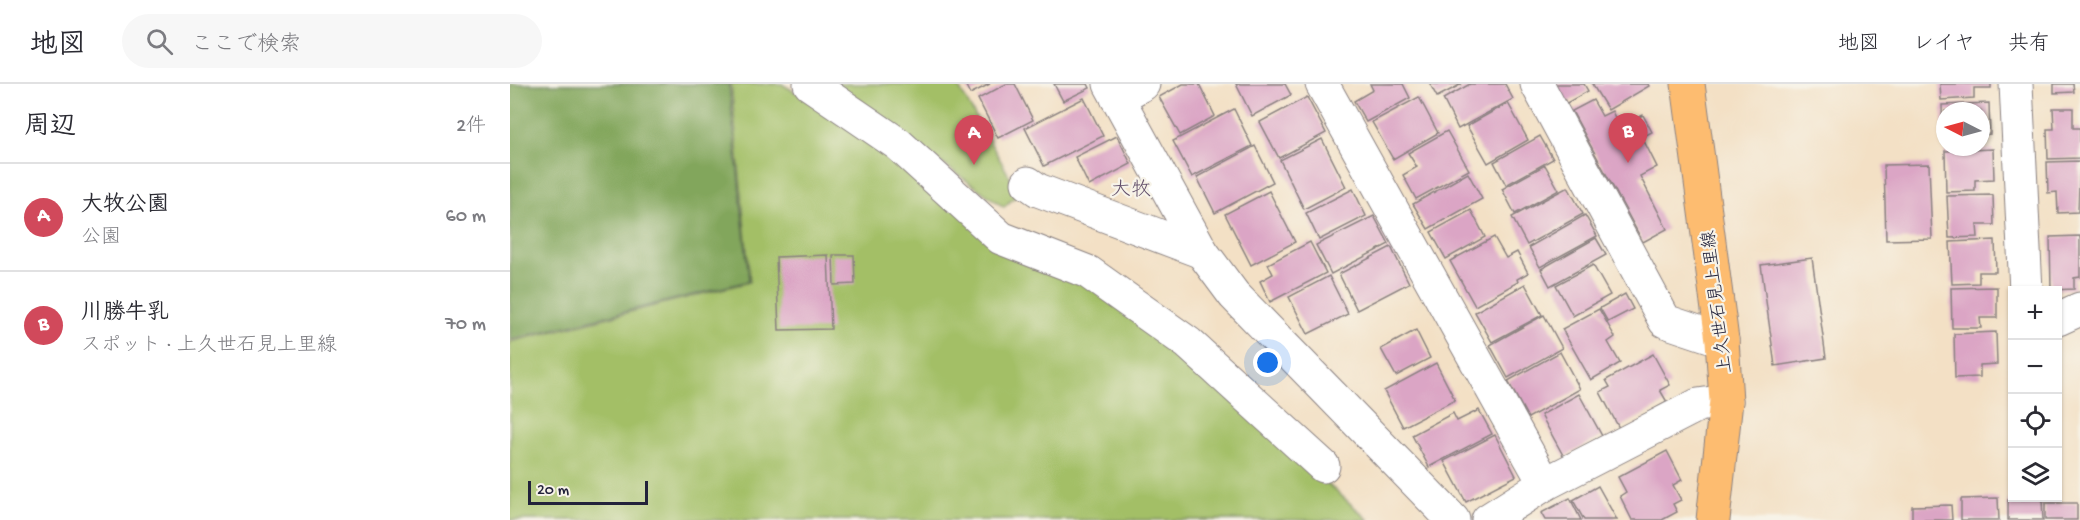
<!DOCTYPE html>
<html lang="ja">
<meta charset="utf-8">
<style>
:root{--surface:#fff;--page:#f7f7f7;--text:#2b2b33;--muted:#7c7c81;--line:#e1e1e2;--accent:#d1495b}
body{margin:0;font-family:"Gochi Hand","Klee One",sans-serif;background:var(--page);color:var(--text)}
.controls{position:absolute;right:18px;bottom:18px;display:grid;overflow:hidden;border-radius:0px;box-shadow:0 2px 4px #0004}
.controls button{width:54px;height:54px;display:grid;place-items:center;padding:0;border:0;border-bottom:2px solid var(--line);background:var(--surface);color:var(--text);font:30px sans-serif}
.compass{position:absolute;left:1426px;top:18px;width:54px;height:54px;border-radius:50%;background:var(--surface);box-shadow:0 2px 4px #0004;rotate:276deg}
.scale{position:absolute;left:18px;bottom:15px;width:120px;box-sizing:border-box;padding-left:6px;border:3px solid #22223b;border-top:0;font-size:16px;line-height:21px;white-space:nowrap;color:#22223b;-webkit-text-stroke:4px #f7f3e8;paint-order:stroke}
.you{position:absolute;left:758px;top:279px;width:21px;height:21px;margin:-15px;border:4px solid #fff;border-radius:50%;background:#1a73e8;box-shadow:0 0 0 9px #1a73e833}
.badge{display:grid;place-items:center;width:39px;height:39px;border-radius:50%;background:var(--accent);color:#fff;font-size:20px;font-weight:700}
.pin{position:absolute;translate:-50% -50px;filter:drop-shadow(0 2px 3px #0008)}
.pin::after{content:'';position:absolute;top:32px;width:21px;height:18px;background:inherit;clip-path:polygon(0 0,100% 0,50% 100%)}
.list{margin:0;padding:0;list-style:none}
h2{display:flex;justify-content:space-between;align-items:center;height:78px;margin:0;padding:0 24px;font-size:26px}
h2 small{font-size:20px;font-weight:400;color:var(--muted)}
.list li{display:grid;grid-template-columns:39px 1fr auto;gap:18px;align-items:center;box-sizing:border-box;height:108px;padding:0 24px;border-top:2px solid var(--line)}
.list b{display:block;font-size:22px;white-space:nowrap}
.list p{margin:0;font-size:20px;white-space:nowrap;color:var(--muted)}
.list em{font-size:20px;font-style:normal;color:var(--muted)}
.icon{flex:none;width:33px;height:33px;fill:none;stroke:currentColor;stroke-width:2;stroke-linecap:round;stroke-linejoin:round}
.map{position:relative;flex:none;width:1570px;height:436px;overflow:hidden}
header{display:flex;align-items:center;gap:36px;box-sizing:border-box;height:84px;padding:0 30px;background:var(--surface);border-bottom:2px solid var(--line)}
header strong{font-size:28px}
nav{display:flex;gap:33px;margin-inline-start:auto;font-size:21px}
.search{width:420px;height:54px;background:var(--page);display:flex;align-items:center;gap:15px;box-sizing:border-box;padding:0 21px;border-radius:33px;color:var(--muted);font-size:22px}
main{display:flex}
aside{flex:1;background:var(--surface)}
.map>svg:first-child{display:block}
</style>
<header>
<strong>地図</strong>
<div class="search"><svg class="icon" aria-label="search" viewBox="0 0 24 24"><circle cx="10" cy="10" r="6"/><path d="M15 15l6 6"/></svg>ここで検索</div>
<nav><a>地図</a><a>レイヤ</a><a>共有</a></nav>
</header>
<main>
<aside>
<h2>周辺<small>2件</small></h2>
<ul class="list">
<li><span class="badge">A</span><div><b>大牧公園</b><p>公園</p></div><em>60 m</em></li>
<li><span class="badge">B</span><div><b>川勝牛乳</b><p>スポット · 上久世石見上里線</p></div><em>70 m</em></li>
</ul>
</aside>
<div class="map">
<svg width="1570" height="436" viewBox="0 0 1570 436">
<rect width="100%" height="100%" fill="#f7f3e8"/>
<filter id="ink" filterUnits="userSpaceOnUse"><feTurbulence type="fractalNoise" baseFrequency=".0167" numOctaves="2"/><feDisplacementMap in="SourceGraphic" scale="12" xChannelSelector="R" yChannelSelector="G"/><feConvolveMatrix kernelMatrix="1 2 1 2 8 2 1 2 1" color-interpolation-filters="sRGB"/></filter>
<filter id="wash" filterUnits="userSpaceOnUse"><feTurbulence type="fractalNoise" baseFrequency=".008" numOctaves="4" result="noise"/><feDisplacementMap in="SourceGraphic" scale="24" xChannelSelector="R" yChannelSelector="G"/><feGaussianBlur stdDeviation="1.35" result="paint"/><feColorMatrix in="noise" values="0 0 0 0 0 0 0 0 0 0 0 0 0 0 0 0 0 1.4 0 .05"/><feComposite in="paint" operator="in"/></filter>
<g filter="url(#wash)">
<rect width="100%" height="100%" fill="#f3e0c5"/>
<g fill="#a3bf66" stroke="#627050" stroke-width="1.5">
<path d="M 221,0 L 272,0 L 355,49 L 577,200 L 673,273 L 859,436 L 0,436 L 0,258 L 240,198 Z"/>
<path d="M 320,0 L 447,0 L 509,109 L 494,123 Z"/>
</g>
<path fill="#82a65b" stroke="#52644b" stroke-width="1.5" d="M 0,0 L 219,0 L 239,197 L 0,256 Z"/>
<g id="blocks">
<g fill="#dba5c5">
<path d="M 455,0 L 480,0 L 460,10 Z"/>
<path d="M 496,0 L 505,0 L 523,36 L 488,54 L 468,15 Z"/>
<path d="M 544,0 L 578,0 L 580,4 L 553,17 Z"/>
<path d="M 673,0 L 689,0 L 705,32 L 670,51 L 649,13 Z"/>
<path d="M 726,0 L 775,0 L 781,11 L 742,32 Z"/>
<path d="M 860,0 L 893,0 L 900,14 L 856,38 L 844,17 L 863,6 Z"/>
<path d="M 920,0 L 952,0 L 927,13 Z"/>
<path d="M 960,0 L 995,0 L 1003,15 L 948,45 L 933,15 Z"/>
<path d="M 1044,0 L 1074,0 L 1078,7 L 1055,20 Z"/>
<path d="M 1082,0 L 1138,0 L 1139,2 L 1098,26 Z"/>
<path d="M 1430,0 L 1481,0 L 1481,4 L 1464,4 L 1464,14 L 1431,16 Z"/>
<path d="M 1544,0 L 1563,0 L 1564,8 L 1544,9 Z"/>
<path d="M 797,13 L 816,49 L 769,74 L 750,38 Z"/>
<path d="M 909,13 L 928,49 L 883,75 L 862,38 Z"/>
<path d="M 574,14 L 593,52 L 534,82 L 515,44 Z"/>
<path d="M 1083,16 L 1092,32 L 1102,27 L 1109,43 L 1099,49 L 1133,31 L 1142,48 L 1132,53 L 1147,83 L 1130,92 L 1157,145 L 1133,158 L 1062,27 Z"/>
<path d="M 998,19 L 1018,56 L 978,79 L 957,42 Z"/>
<path d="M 1479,19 L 1480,50 L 1471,51 L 1471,27 L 1435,27 L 1435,60 L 1433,60 L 1432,21 Z"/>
<path d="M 1543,24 L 1563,24 L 1563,44 L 1570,44 L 1570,74 L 1538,75 L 1537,45 L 1544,45 Z"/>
<path d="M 724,25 L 742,62 L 682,93 L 663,57 Z"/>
<path d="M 937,47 L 959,86 L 906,115 L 893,91 L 907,83 L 898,69 Z"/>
<path d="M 607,52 L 621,80 L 579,102 L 565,73 Z"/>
<path d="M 1030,52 L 1043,75 L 996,101 L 984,78 Z"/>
<path d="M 812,55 L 836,103 L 794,125 L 770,76 Z"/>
<path d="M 745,62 L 763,98 L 705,129 L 687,93 Z"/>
<path d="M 1483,65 L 1484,95 L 1465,96 L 1465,107 L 1436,108 L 1435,67 Z"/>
<path d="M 1570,77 L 1568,128 L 1548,129 L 1547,108 L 1538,109 L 1537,78 Z"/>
<path d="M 1419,80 L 1422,155 L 1376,156 L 1374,81 Z"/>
<path d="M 1035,81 L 1049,106 L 1005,130 L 992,105 Z"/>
<path d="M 958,89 L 972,115 L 918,145 L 903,120 Z"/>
<path d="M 1058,103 L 1073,130 L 1017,161 L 1002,133 Z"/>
<path d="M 843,105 L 856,132 L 809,156 L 796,129 Z"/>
<path d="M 759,107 L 785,158 L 741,181 L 715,130 Z"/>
<path d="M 1483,111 L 1484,141 L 1467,141 L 1468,153 L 1439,154 L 1437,112 Z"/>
<path d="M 961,126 L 975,153 L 936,175 L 921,148 Z"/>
<path d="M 1075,131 L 1087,152 L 1030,183 L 1019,163 Z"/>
<path d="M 864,132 L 879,160 L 821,190 L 806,161 Z"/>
<path d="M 1570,152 L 1570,193 L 1564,194 L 1564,205 L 1541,206 L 1540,153 Z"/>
<path d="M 984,153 L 996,174 L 1007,168 L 1018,189 L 1007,195 L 1008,198 L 965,222 L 940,177 Z"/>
<path d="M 1086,154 L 1096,171 L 1040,202 L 1031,185 Z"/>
<path d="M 1485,156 L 1486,188 L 1469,188 L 1469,199 L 1442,200 L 1440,158 Z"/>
<path d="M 800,158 L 816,189 L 760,218 L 750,197 L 763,190 L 758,180 Z"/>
<path d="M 881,163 L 899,199 L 847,226 L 829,190 Z"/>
<path d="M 318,171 L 321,245 L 269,246 L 266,173 Z"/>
<path d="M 323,171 L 344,171 L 345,200 L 324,201 Z"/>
<path d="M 1302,174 L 1316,274 L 1265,282 L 1251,181 Z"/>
<path d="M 1083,181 L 1100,211 L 1063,232 L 1046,201 Z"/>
<path d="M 819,192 L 838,230 L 798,250 L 779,213 Z"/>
<path d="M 1015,200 L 1032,231 L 982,258 L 965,228 Z"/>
<path d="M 1487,203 L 1487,234 L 1470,234 L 1471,244 L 1442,244 L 1441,204 Z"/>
<path d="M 1115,210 L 1123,225 L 1098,238 L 1090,224 Z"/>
<path d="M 1089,225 L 1105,253 L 1098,258 L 1110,279 L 1081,296 L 1052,245 Z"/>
<path d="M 1034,231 L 1052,264 L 998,294 L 980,261 Z"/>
<path d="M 906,246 L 920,274 L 886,292 L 871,265 Z"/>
<path d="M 1486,248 L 1487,280 L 1470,281 L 1470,293 L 1445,294 L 1444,250 Z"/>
<path d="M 1050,268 L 1070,305 L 1018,334 L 998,297 Z"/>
<path d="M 1143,270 L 1160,301 L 1150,306 L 1157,318 L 1109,344 L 1090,308 L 1100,303 L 1096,296 Z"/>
<path d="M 926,279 L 945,316 L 893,343 L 874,307 Z"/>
<path d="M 1069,310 L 1092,352 L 1054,373 L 1031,331 Z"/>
<path d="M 969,326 L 982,350 L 919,383 L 902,351 L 943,329 L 947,337 Z"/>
<path d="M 985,351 L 1006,392 L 956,418 L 934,377 Z"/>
<path d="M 1157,367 L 1172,396 L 1163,401 L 1171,416 L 1163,420 L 1167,428 L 1152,436 L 1122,436 L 1110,412 L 1116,408 L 1108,393 Z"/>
<path d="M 1088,402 L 1107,436 L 1074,436 L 1063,416 Z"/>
<path d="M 1060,414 L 1071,436 L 1035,436 L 1031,429 Z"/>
<path d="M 1488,414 L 1489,436 L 1451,436 L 1451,415 Z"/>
<path d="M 1532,415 L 1533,436 L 1498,436 L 1498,416 Z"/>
<rect x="1535" y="419" width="32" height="17"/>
<path d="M 1441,421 L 1442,436 L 1402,436 L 1402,422 Z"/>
</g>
</g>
</g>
<g filter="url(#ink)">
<use href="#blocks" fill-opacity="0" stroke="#8a8180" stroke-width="1.5"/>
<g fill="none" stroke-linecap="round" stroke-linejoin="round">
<g stroke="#8a8180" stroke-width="35">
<g id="minor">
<path d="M 300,0 L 388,60 L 491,154 L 578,188 L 678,259 L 813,382"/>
<path d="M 600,0 L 692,168 L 724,211 L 943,436"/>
<path d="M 812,0 L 1035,400"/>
<path d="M 1027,0 L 1155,237 L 1212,256"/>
<path d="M 1506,0 L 1516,207"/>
<path d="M 607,14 L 633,0"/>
<path d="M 518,99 L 528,106 L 692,168"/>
<path d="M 1548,235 L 1570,225"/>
<path d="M 978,436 L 1035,400 L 1188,321 L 1216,317"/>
</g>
</g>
<g stroke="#8a8180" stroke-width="35">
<path id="major" d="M 1178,0 L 1212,256 L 1216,317 L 1203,436"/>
</g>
<use href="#minor" stroke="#fff" stroke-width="33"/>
<use href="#major" stroke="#fdbc70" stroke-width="33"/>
</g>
</g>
<g text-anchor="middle" stroke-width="4.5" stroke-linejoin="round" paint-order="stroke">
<g font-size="18" fill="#22223b" stroke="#f7f3e8">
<text transform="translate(1206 218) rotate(-97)" y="6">上久世石見上里線</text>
</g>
<g font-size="20" fill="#63506b" stroke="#f7f3e8">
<text x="621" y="111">大牧</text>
</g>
</g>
</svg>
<div class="controls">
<button>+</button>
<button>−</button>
<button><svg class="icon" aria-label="locate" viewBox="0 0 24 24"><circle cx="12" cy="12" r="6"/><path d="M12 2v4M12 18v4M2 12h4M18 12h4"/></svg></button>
<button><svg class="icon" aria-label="layers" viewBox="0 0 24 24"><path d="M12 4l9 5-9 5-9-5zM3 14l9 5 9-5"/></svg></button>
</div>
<svg class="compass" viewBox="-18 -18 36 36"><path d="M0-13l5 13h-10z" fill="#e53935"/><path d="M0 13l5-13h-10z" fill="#7c7c81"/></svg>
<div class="scale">20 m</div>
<div class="you"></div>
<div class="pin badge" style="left:464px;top:81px">A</div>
<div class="pin badge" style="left:1118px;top:79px">B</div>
</div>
</main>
